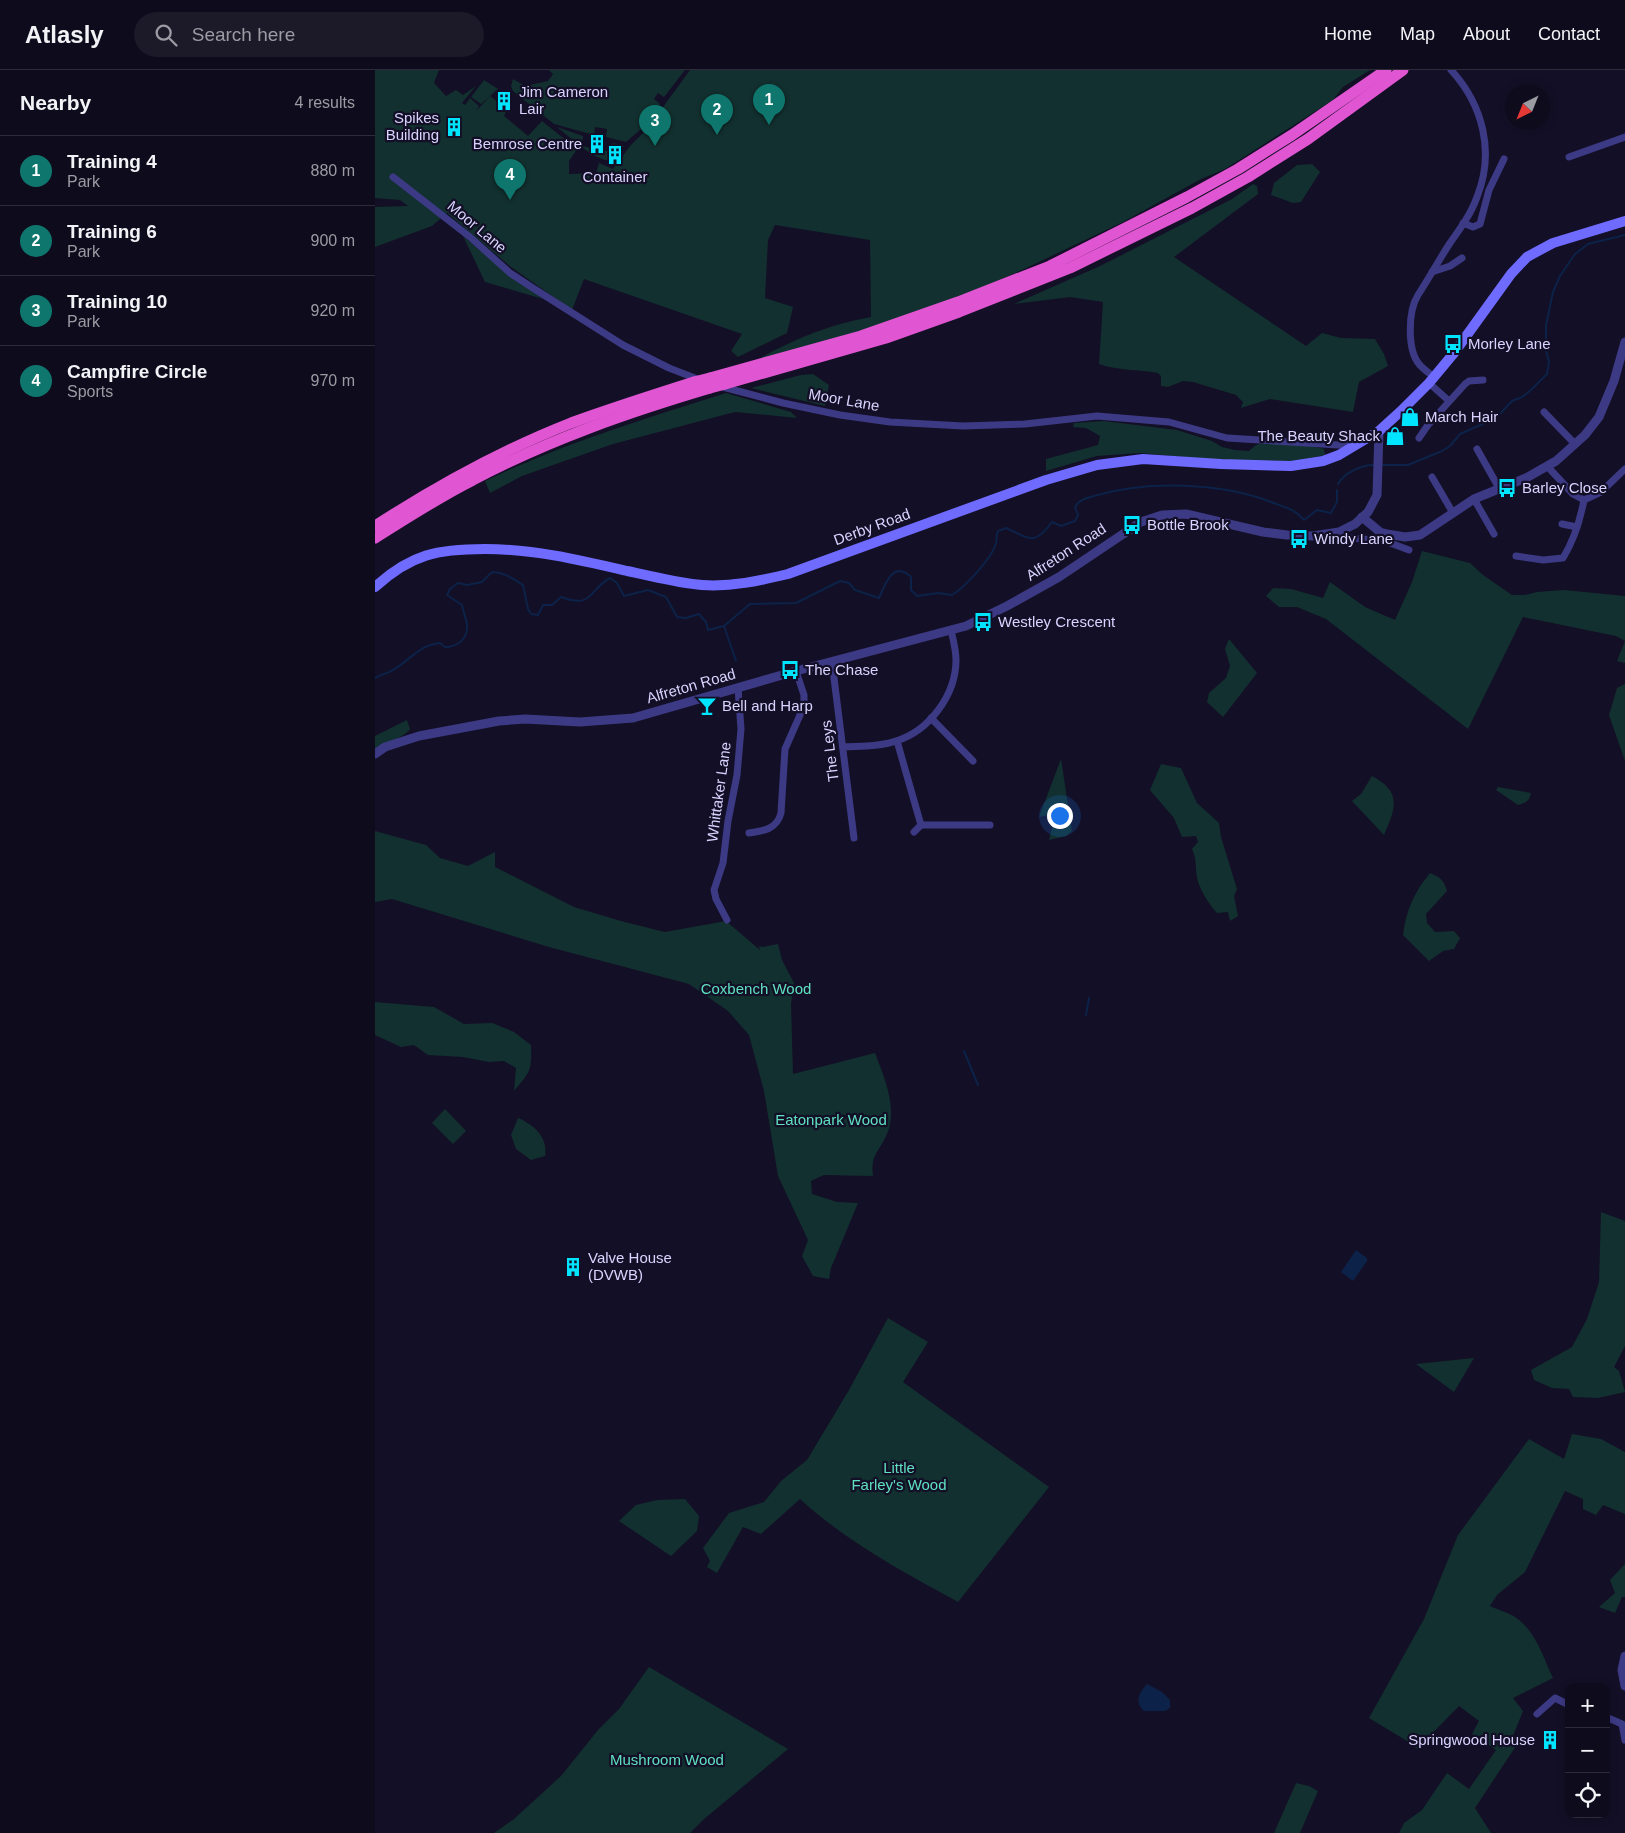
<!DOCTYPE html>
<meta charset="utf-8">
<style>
:root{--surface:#0e0b1c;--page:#1c1929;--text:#f1f3f6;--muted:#9b9ba3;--line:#2e2b3b;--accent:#0f766e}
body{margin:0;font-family:Arial,sans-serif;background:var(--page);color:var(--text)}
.controls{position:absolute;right:15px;bottom:15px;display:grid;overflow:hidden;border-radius:10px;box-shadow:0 2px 8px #0003}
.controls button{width:45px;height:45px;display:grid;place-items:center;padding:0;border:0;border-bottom:1px solid var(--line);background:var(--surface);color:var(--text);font:25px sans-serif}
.compass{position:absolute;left:1130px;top:15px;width:45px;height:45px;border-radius:50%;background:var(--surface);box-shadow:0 2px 8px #0003;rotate:223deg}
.you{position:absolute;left:684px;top:745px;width:18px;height:18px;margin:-12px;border:4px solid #fff;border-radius:50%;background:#1a73e8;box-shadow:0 0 0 8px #1a73e833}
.badge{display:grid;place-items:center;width:32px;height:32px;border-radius:50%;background:var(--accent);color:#fff;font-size:16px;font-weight:700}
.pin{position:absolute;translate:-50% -41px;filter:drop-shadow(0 1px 2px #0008)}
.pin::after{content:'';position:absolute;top:26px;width:18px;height:15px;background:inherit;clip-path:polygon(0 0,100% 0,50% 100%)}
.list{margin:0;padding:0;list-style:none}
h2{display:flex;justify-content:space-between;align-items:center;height:65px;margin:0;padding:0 20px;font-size:21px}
h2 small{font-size:16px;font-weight:400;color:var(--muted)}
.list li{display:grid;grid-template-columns:32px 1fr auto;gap:15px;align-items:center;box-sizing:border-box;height:70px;padding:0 20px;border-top:1px solid var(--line)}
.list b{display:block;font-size:19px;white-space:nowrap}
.list p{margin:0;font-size:16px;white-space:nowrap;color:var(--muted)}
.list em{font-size:16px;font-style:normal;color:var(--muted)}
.icon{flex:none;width:28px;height:28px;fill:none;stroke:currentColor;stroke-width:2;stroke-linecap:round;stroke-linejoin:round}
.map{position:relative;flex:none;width:1250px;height:1763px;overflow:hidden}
header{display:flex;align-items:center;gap:30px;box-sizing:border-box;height:70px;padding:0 25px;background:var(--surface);border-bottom:1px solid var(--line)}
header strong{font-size:24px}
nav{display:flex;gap:28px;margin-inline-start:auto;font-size:18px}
.search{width:350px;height:45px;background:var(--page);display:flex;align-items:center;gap:12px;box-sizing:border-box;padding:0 18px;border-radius:28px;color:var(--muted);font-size:19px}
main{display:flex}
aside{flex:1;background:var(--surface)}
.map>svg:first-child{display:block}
</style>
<header>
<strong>Atlasly</strong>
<div class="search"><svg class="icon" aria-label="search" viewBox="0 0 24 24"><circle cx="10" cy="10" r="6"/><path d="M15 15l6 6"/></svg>Search here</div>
<nav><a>Home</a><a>Map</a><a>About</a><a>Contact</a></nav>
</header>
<main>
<aside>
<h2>Nearby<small>4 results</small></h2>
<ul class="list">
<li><span class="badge">1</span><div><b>Training 4</b><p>Park</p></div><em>880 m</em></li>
<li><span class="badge">2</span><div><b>Training 6</b><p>Park</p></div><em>900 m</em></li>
<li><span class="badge">3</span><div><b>Training 10</b><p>Park</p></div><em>920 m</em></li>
<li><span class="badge">4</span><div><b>Campfire Circle</b><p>Sports</p></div><em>970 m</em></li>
</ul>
</aside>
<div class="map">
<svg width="1250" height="1763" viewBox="0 0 1250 1763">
<rect width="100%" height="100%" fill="#130f26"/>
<g fill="#12302f">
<path d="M 0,0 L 64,0 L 59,13 L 71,26 L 81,20 L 88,25 L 101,16 L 87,33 L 90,35 L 95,28 L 104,36 L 101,41 L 115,26 L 106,34 L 96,27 L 109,10 L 123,19 L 115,26 L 132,39 L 129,46 L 153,66 L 167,51 L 202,79 L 194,91 L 194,104 L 221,103 L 224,93 L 238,99 L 255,76 L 272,59 L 315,0 L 995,0 L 968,17 L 958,30 L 850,99 L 826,109 L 748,152 L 647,200 L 576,231 L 497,259 L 384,290 L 387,287 C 422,268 456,254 496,247 L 495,170 L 400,155 L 393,170 L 390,228 L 418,237 L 412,263 L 363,287 L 356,281 L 367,264 L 209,209 L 197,240 L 136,197 L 72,143 L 57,156 L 0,177 L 0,137 L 33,136 L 25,130 L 0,128 Z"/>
<path d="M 174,0 L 310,0 L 289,27 L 283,23 L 279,29 L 285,34 L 272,54 L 251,72 L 231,67 L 232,59 L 220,57 L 219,65 L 179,54 L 138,21 L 136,16 L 138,9 L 150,16 L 173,11 L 178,4 Z"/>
<path d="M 182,57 L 208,66 L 207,76 L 236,82 L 238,73 L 249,76 L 244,84 L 236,82 L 235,88 L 241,90 C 224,96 195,67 182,57 Z"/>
<path d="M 937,94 L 945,102 L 926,132 L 918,133 L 896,125 L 899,113 L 922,95 Z"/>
<path d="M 878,114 L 882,116 L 883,124 L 799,187 L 931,276 L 947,263 L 966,268 L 1000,269 L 1009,284 L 1013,296 L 984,312 L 978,342 L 895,329 L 866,338 L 868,332 L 861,325 L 818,312 L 808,311 L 793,317 L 786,316 L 786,306 L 783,303 C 763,299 743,301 724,294 L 728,232 L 695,227 L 639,234 L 725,196 L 857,129 Z"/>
<path d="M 88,166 L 133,204 L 168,229 L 110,212 Z"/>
<path d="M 438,304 L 454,315 L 450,336 L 376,318 L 426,305 Z"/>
<path d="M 351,323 L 416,342 L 422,348 L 360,342 L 238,374 L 147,406 L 115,423 L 110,411 C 187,374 269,349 351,323 Z"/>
<path d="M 729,351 L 802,360 L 837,371 L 847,377 L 860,380 L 874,381 C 877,378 880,375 884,374 C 892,372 943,376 949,379 L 950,385 L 911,393 L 878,393 L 765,383 L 722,386 L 671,401 L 671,389 L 723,375 L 725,366 L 711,358 L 698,357 L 699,353 Z"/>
<path d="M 1047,481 L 1095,493 L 1108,505 L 1137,525 L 1150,525 L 1162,522 L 1189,520 L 1250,526 L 1250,593 L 1242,591 L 1250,571 L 1241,566 L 1148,547 L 1093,659 L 951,549 L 922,537 L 904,537 L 891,526 L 898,518 L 916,519 L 948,528 L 955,512 L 990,537 L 1020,550 L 1037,512 Z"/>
<path d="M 854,569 L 882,603 L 848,647 L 832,632 L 834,623 L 851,608 L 855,596 L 850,579 Z"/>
<path d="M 1250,614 L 1250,691 L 1234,645 L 1242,618 Z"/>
<path d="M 32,650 L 35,659 C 30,667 9,674 0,679 L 0,666 Z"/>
<path d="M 686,689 L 697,761 L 691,766 L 674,770 L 678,754 L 678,744 L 664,747 Z"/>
<path d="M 786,694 L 806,698 L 822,733 L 844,753 L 846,767 L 862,819 L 859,826 L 863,846 L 855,851 L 853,842 L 842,843 C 835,836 823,817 822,807 C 820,796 822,790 817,779 L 823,772 L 821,766 L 807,767 L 799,748 L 775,720 Z"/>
<path d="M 997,706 C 1027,722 1021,738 1009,765 L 977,731 L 986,724 Z"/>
<path d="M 1123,717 L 1156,723 C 1154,731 1151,733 1143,735 L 1121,720 Z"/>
<path d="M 0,761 L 51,775 L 65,788 L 93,796 L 120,782 L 120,797 L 199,837 L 246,851 L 290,862 L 351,851 L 385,880 L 384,876 L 388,877 L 403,874 L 407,890 L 419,913 L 416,934 L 418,1004 L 500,983 C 509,1007 524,1040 511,1066 C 504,1082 495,1085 498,1106 L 449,1105 L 436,1111 L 437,1124 L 462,1132 L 483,1133 L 456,1198 L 454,1209 L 438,1206 L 427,1186 L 433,1170 L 403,1106 L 389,1021 L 374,965 L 353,941 L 314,914 L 174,877 L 17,829 L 0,832 Z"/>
<path d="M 1055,803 C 1065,807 1069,810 1072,821 L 1051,844 L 1052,853 L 1060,862 L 1079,861 L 1085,868 L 1079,879 L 1068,881 L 1054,891 L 1028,865 C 1031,841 1039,822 1055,803 Z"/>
<path d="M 0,932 L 59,937 L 89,954 L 117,953 L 139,962 L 156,975 C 157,1001 155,1002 139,1021 L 141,998 L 129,991 L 114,992 L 88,987 L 53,985 L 39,975 L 26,977 L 0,965 Z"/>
<path d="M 70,1039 L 91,1061 L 78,1074 L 57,1053 Z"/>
<path d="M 143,1048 C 159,1055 173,1067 170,1086 L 156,1090 L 141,1079 L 136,1065 Z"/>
<path d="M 1226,1142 L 1250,1151 L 1250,1276 L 1239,1297 L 1244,1301 L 1250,1322 L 1223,1328 L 1198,1327 L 1194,1319 L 1177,1318 L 1159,1310 L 1156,1300 L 1197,1277 L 1212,1249 L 1224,1212 Z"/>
<path d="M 513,1248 L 553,1272 L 528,1312 L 674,1417 L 583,1532 C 527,1501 473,1473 425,1429 L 386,1464 L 368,1457 L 342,1503 L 332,1497 L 335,1491 L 328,1478 L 354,1443 L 389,1432 L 406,1411 L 432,1390 L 474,1320 Z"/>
<path d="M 1099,1288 L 1079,1322 L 1041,1294 Z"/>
<path d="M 1197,1364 L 1226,1369 L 1250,1382 L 1250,1444 L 1228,1435 L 1221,1445 L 1208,1439 L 1208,1429 L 1190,1421 L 1150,1502 L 1122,1525 L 1115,1536 C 1125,1541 1136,1543 1144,1550 C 1161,1563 1169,1589 1178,1608 L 1138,1628 L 1148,1641 L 1138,1666 L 1143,1673 L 1100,1738 L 1116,1763 L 1024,1763 L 1029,1753 L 1047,1740 L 1072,1703 L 1094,1719 L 1121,1680 L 1097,1664 L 1104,1651 L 1084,1636 L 1042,1679 L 1032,1671 L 994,1648 L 1049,1549 L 1083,1465 L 1154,1369 L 1189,1389 Z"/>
<path d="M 310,1429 L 324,1446 L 322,1461 L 296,1486 L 244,1451 L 261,1435 L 282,1430 Z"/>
<path d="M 1250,1494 L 1250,1527 L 1247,1527 L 1240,1543 L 1224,1537 L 1240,1523 L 1235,1510 Z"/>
<path d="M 274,1597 L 413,1679 L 328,1750 L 315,1763 L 119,1763 L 139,1749 L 186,1706 L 223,1660 L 244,1639 Z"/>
<path d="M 921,1713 L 934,1716 L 943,1721 L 925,1763 L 899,1763 Z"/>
</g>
<g fill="#0c2248">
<path d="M 981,1180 L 992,1188 L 992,1191 L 978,1211 L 966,1202 Z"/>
<path d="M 772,1614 L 787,1622 L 795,1630 L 795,1638 L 790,1641 L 769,1641 C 759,1632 764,1623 772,1614 Z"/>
</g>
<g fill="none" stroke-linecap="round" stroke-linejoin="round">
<g stroke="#0c2248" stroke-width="2">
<path d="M 1006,395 L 1033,395 L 1067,381 L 1075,376 L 1085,364 L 1121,348 L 1137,331 L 1147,327 L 1156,320 L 1172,304 L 1174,292 L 1171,280 L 1171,255 L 1178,222 L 1185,206 L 1200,184 L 1213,174 L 1250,165"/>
<path d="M 963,414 C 969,403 986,395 999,395"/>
<path d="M 349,556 L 361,591"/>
<path d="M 0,608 C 6,604 15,603 21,598 C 37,588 45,575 65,573 L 70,577 C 80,577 91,571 92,559 C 93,552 88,542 87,535 L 72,525 L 75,519 L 83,513 L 92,515 L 107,512 L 117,502 C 129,502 138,509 148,515 L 153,539 L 156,544 L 163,545 L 168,535 L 177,535 L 186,527 C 219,539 213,520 235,508 L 242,513 L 249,526 L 273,520 L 291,527 L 302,547 L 311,548 L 324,544 L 331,552 L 333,560 L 349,556 L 375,534 L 421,533 L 465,511 L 474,513 L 480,520 L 504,528 C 510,514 518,490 536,507 L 536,520 L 542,526 L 563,523 L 577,525 C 589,518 615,490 620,476 C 623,471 620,466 623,461 L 631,458 C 654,468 659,477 677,452 L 686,456 L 700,451 L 703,445 L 700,437 C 704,429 715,427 723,425 C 774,410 847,413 896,432 C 911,438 918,438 929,450 L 942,440 L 956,443 L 962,432 L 962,420"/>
<path d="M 711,945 L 714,928"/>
<path d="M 589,981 L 603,1015"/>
</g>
<g stroke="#3d3a85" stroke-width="7">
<path d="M 1194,87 L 1250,67"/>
<path d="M 18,107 L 95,167 L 135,203 L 161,220 L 248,275 L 294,298 L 325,310"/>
<path d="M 1088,153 L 1098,157 L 1105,154 L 1114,120 L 1129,89"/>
<path d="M 1057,202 L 1075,196 L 1087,188"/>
<path d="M 1059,307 C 1054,303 1048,299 1044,294 C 1032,279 1033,241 1043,225 C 1054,208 1064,190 1075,173 C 1085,159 1096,144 1102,127 C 1120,82 1108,35 1076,0"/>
<path d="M 1054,313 L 1074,331"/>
<path d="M 344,316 L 408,333 L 465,345 L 515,352 L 588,356 L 650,354 L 722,346 L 794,352 L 852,368 L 979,376"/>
<path d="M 1169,342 L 1200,374"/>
<path d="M 1044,368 L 1053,355 L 1090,314 L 1094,311 L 1108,310"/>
<path d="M 1102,379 L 1124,418"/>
<path d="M 1172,396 L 1198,424 L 1209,430 L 1226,422 L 1250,399"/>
<path d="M 1057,407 L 1078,443"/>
<path d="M 1099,429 L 1119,464"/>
<path d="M 1187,454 L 1202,457"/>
<path d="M 961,463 L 965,467 L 1010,471 L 1034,480"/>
<path d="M 1141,486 L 1168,490 L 1188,488 C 1199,470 1205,451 1209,430"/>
<path d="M 457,592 L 479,768"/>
<path d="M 556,648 L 598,691"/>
<path d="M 522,671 L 546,755 L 539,762"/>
<path d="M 468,677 C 485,676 504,677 521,671 C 554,661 581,625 581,590 C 581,580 578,569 576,560"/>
<path d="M 546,755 L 615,755"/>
<path d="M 374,763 C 389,761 402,759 406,743 L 410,679 L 429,636 L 429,625 L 421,601"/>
<path d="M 352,850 L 341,829 L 339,820 L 348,793 L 353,751 L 362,705 L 366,659 L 363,618"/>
<path d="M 1162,1644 L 1180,1628 L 1194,1635"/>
<path d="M 1231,1647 L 1247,1654 L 1250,1670"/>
</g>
<g stroke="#3d3a85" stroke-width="9">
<path d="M 987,447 L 1005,462 L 1012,464 L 1030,467 L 1045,465 L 1099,429 L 1151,408 L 1181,391 L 1210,365 L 1224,347 L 1239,311 L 1250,272"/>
<path d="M 0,684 L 10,677 L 44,666 L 124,651 L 150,649 L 205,652 L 258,648 L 421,601 L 591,556 L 632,536 L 684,507 L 766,452 L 787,445 L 811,444 L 888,462 L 912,465 L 938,466 L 964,462 L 980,454 L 993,442 L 1002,425 L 1004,361"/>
<path d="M 1250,1586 L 1247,1600 L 1250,1616"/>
</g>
<path stroke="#6f6bff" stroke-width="10" d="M 0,517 C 36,484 63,479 110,479 C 159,479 205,490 252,501 C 277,506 302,513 327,515 C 356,517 384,511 413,504 L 671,410 L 722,395 L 768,389 L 846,394 L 916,396 L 948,391 L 964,385 L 1004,361 L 1026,341 L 1054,313 L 1079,283 L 1136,204 L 1152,187 L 1178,173 L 1250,151"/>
<g stroke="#e055d1" stroke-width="11">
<path d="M 335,308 L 486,266 L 583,232 L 675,196 L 812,127 L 863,99 L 917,65 L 1011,0"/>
<path d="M 350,314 L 511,268 L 584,242 L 695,198 L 817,138 L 873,107 L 933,69 L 1028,0"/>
<path d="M 0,456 C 62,416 127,380 196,353 C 237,338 278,325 319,312"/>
<path d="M 0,468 C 32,448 64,427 98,410 C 173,370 254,342 335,318"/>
</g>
<g stroke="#e055d1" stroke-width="11">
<path d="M 319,312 L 335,308"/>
<path d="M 335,318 L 350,314"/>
</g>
</g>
<defs>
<g id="building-bare" transform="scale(1.5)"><path d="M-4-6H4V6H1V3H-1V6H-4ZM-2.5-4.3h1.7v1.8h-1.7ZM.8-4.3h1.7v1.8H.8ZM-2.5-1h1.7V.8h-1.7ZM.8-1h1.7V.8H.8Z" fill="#00e5ff" stroke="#130f26" stroke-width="2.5" paint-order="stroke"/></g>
<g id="bus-bare" transform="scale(1.5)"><path d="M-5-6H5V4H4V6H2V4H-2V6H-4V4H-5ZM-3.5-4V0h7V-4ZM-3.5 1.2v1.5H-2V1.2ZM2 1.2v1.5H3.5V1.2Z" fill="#00e5ff" stroke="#130f26" stroke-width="2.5" paint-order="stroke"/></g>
<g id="shop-bare" transform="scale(1.5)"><path d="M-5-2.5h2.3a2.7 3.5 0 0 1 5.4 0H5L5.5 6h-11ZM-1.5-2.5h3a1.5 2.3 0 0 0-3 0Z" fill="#00e5ff" stroke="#130f26" stroke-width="2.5" paint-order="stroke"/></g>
<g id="bar-bare" transform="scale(1.5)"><path d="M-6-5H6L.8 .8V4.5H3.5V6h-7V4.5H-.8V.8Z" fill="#00e5ff" stroke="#130f26" stroke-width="2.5" paint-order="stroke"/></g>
</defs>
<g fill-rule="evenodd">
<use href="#building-bare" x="129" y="31"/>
<use href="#building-bare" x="79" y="57"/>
<use href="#building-bare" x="222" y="74"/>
<use href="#building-bare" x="240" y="85"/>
<use href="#bus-bare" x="1078" y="274"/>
<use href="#shop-bare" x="1035" y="347"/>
<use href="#shop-bare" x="1020" y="366"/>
<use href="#bus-bare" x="1132" y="418"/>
<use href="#bus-bare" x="757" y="455"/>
<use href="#bus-bare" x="924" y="469"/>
<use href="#bus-bare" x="608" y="552"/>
<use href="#bus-bare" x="415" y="600"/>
<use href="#bar-bare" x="332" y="636"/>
<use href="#building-bare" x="198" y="1197"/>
<use href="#building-bare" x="1175" y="1670"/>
</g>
<g text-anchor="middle" stroke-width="4.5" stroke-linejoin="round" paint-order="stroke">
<g font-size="15" fill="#d9d4ff" stroke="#130f26" text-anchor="start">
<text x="144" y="27">Jim Cameron<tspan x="144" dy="17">Lair</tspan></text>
<text x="64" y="53" text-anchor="end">Spikes<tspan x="64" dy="17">Building</tspan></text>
<text x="207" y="79" text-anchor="end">Bemrose Centre</text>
<text x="240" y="112" text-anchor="middle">Container</text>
<text x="1093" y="279">Morley Lane</text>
<text x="1050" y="352">March Hair</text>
<text x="1005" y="371" text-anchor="end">The Beauty Shack</text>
<text x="1147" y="423">Barley Close</text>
<text x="772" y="460">Bottle Brook</text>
<text x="939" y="474">Windy Lane</text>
<text x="623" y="557">Westley Crescent</text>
<text x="430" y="605">The Chase</text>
<text x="347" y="641">Bell and Harp</text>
<text x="213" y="1193">Valve House<tspan x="213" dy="17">(DVWB)</tspan></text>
<text x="1160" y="1675" text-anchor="end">Springwood House</text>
</g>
<g font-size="15" fill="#d9d4ff" stroke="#130f26">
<text transform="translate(102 157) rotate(40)" y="5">Moor Lane</text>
<text transform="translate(469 330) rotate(10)" y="5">Moor Lane</text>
<text transform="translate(497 457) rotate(-20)" y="5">Derby Road</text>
<text transform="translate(691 482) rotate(-33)" y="5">Alfreton Road</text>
<text transform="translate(316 616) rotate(-16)" y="5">Alfreton Road</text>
<text transform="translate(455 681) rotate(-97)" y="5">The Leys</text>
<text transform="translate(344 722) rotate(-82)" y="5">Whittaker Lane</text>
</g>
<g font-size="15" fill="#5fe0c0" stroke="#130f26">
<text x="381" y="924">Coxbench Wood</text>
<text x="456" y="1055">Eatonpark Wood</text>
<text x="524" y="1403">Little<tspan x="524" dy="17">Farley's Wood</tspan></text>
<text x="292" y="1695">Mushroom Wood</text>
</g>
</g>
</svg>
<div class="controls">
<button>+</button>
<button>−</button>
<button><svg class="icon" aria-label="locate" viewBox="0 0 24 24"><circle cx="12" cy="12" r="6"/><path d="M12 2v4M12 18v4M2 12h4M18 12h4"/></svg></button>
</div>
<svg class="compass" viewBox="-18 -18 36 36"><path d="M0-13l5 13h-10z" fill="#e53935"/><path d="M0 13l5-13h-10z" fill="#9b9ba3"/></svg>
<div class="you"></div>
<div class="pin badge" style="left:394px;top:55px">1</div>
<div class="pin badge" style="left:342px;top:65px">2</div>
<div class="pin badge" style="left:280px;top:76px">3</div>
<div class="pin badge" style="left:135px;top:130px">4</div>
</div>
</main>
